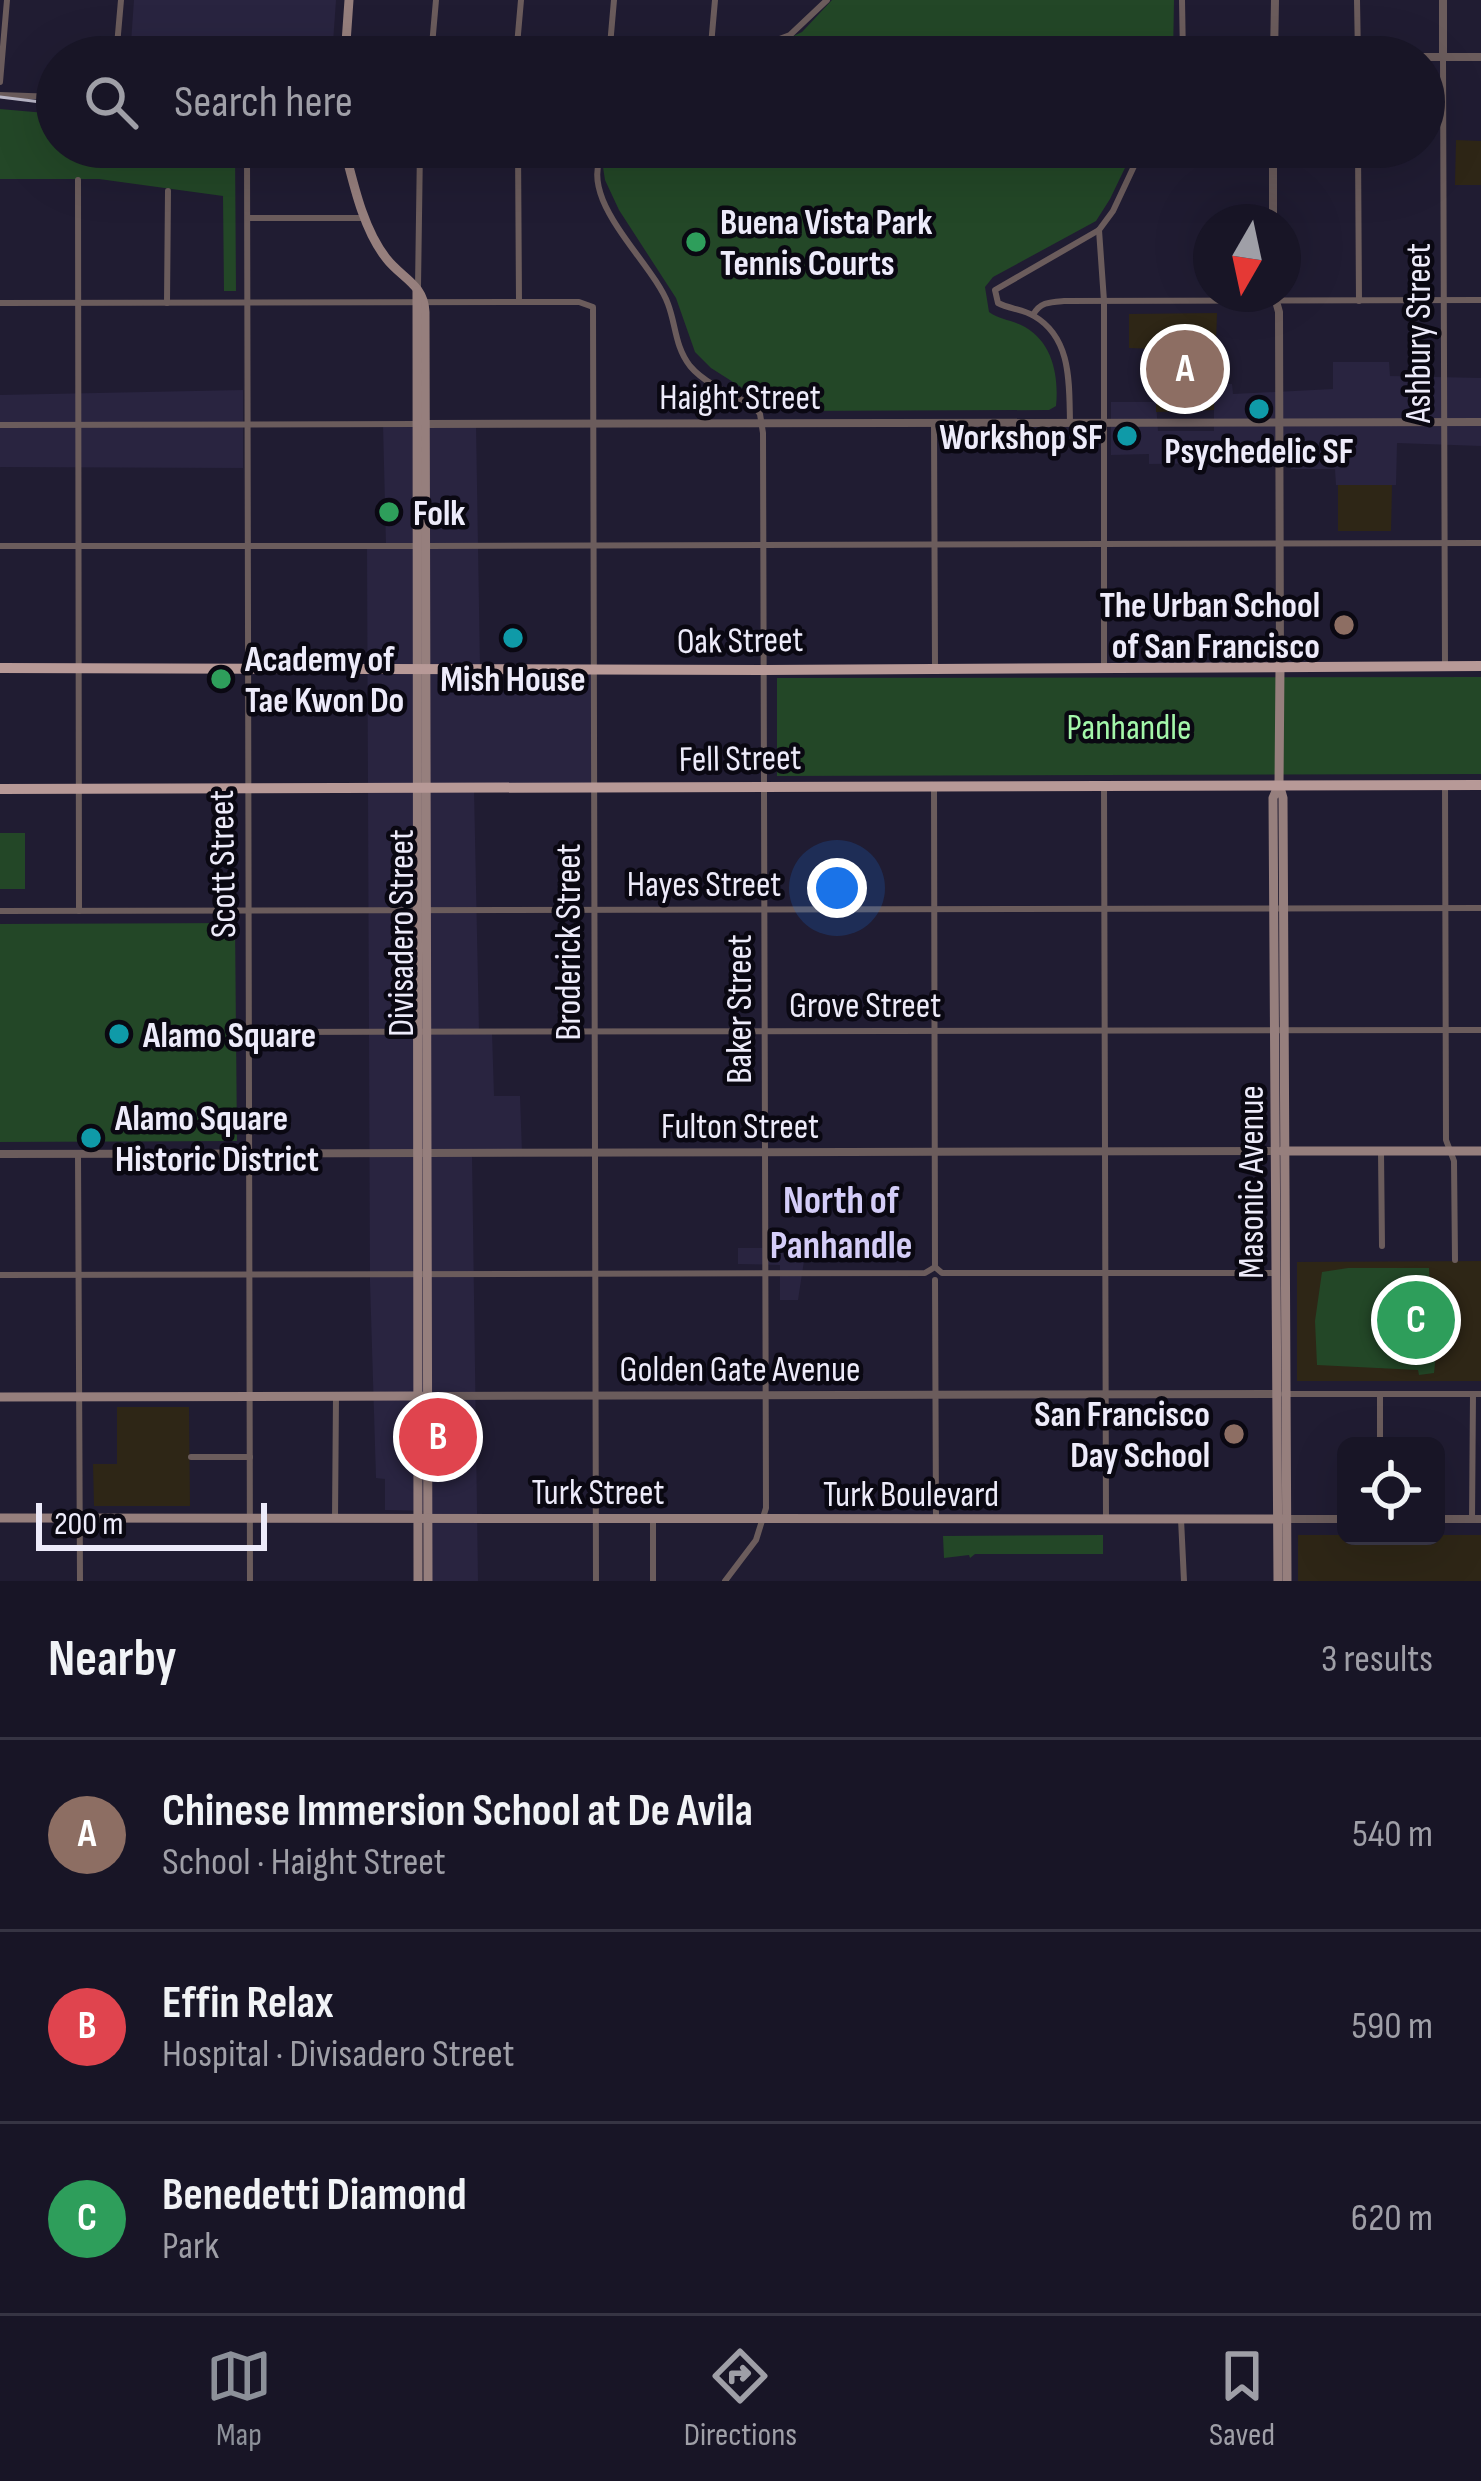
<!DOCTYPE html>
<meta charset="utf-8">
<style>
:root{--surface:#181526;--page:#252232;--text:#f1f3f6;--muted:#9f9fa7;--line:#363443;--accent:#8c9099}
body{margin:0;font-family:"Sofia Sans Condensed",sans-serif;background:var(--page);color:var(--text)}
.controls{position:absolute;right:36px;bottom:36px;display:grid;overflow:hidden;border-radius:18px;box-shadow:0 12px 48px #0002}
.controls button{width:108px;height:108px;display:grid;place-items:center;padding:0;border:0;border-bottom:3px solid var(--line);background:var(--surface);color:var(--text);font:60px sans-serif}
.compass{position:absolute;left:1193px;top:204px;width:108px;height:108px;border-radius:50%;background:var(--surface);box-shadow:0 12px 48px #0002;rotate:189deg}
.scale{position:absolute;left:36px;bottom:30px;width:231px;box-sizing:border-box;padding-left:12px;border:6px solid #edebfa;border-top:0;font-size:33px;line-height:42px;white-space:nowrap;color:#edebfa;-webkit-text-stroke:9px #0a0812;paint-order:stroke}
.you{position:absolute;left:837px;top:888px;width:42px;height:42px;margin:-30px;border:9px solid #fff;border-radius:50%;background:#1a73e8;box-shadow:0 0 0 18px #1a73e833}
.badge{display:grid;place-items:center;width:78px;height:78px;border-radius:50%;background:var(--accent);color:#fff;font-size:39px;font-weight:700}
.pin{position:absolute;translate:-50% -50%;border:6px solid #fff;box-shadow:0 3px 12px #0006}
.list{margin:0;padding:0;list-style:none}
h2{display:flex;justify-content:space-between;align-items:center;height:156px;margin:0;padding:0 48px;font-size:51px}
h2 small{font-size:39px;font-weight:400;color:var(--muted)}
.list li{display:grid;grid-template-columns:78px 1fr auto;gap:36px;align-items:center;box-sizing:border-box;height:192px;padding:0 48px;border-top:3px solid var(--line)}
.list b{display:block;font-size:45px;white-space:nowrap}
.list p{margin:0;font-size:39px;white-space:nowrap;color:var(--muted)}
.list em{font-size:39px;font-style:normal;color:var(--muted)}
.icon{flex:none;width:66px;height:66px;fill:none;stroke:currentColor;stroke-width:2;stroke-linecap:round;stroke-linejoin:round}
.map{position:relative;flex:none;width:1481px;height:1581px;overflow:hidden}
.search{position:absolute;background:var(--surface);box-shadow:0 12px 48px #0002;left:36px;right:36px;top:36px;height:132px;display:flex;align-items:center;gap:30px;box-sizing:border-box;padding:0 42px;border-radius:66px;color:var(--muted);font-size:45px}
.sheet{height:732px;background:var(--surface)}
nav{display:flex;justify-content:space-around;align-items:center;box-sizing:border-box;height:168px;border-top:3px solid var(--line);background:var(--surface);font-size:33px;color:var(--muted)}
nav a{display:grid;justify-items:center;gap:6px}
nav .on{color:var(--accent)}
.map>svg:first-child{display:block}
</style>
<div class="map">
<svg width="1481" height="1581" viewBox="0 0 1481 1581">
<rect width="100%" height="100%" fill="#201c32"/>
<g fill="#292440">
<path d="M 134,0 L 336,0 L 332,57 L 130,57 Z"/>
<path d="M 1333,362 L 1389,362 L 1390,376 L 1481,378 L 1481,446 L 1397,443 L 1396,485 L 1336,485 L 1335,469 L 1291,469 L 1290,455 L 1231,453 L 1230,463 L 1149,464 L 1149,454 L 1111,455 L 1111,402 L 1156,402 L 1158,431 L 1214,431 L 1214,384 L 1232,384 L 1233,394 L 1333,389 Z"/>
<path d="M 243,390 L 243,468 L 0,467 L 0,395 Z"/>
<path d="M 383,424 L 476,424 L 480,668 L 593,669 L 594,788 L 474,789 L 479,1031 L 492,1032 L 494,1096 L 520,1096 L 522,1153 L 472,1154 L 478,1581 L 432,1581 L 432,1511 L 385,1510 L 385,1479 L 376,1478 L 370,1282 L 367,546 L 386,545 Z"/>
<path d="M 738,1248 L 806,1248 L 798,1300 L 780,1300 L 780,1265 L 738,1264 Z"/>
</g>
<g fill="#2e2616">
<path d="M 1456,140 L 1481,141 L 1481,185 L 1455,185 Z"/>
<path d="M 1217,313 L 1214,410 L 1156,412 L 1156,349 L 1129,348 L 1129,314 Z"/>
<path d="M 1338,485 L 1392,485 L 1391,531 L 1338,531 Z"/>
<path d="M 1481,1261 L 1481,1381 L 1297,1381 L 1297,1262 Z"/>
<path d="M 117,1407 L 189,1407 L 190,1506 L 94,1506 L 93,1464 L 117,1464 Z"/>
<rect x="1298" y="1535" width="183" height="46"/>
</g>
<g fill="#234727">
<path d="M 832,0 L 1174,0 L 1173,57 L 749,57 L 802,32 Z"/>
<path d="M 0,109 L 57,114 L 57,147 L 235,147 L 236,291 L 224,291 L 223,196 L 99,179 L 0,179 Z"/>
<path d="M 618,147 L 1135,147 L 1110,199 L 1096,221 L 993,277 L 985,287 L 989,312 C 1000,320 1013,320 1025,327 C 1053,343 1059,377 1056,406 L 1049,410 L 786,411 L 774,408 L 711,368 L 695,352 L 676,298 L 619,210 L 605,180 L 603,167 Z"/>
<path d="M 1481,677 L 1481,774 L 777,776 L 777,678 Z"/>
<rect x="0" y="833" width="25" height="56"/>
<path d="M 235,923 L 237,1141 L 0,1142 L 0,924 Z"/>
<path d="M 1348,1268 L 1429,1268 L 1433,1354 L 1436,1354 L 1434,1373 L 1419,1375 L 1418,1370 L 1317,1365 L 1315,1321 L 1322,1272 Z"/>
<path d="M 1103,1535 L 1103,1554 L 975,1554 L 970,1558 L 969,1555 L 944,1558 L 943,1536 Z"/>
</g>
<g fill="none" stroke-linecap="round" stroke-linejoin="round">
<g stroke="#6b5c5c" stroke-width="6">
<path d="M 1182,0 L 1183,57"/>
<path d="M 1357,0 L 1358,57"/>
<path d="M 116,57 L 121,0"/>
<path d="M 431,57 L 436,0"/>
<path d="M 516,57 L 521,0"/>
<path d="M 609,57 L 614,0"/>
<path d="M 710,57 L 715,0"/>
<path d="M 732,57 L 790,35 L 827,0"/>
<path d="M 1443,58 L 1445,666"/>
<path d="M 0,82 L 7,0"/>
<path d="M 0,95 L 57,97"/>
<path d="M 247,147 L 250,1581"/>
<path d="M 512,147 L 597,159"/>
<path d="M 518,147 L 519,302"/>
<path d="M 607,147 C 569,194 652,260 668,304 C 676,325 675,347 690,366 C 705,384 733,395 754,406 L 760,414 L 763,433 L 766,1508 L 756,1540 L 725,1581"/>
<path d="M 1358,147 L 1359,301"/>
<path d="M 78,180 L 79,911"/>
<path d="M 248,218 L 364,218"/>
<path d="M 1099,230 L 1104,301 L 1104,667"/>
<path d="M 418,287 L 420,147"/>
<path d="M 0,303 L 579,302 L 593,307 L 596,1581"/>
<path d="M 167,303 L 168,191"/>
<path d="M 1033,315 C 1040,302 1050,302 1064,301 L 1481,300"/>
<path d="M 1070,422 C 1069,384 1072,338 1034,316 C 1023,309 1009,309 998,303 L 995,290 L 1099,230 L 1113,211 L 1143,147"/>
<path d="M 934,423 L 935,668"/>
<path d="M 0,425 L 416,424"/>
<path d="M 0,546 L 416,546"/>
<path d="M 426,546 L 1481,543"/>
<path d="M 934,785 L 935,1267"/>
<path d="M 1104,785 L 1106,1519"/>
<path d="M 1445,785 L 1446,1140 L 1454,1161 L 1455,1260"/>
<path d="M 0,911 L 1481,908"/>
<path d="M 249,1032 L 1481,1030"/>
<path d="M 1381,1152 L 1382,1246"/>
<path d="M 78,1154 L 80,1581"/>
<path d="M 0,1275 L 925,1273 L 935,1267 L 942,1273 L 1277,1273"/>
<path d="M 935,1280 L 936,1520"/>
<path d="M 1286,1394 L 1481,1394"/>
<path d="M 1380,1396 L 1380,1446"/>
<path d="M 191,1457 L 250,1457"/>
<path d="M 653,1517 L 653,1581"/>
<path d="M 335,1518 L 336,1396"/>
<path d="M 1181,1519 L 1184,1581"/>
<path d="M 1472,1519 L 1473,1394"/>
</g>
<g stroke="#6b5c5c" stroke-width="8">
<path d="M 1443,0 L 1443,57"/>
<path d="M 1274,57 L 1275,0"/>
<path d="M 1424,57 L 1481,57"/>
<path d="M 1273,147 L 1273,222"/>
<path d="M 1274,294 L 1279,312 L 1280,667"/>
<path d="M 421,424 L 1481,422"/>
<path d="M 0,1154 L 1276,1151"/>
<path d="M 428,1396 L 1278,1394"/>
<path d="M 1286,1519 L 1346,1519"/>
<path d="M 1436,1519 L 1481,1519"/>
</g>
<g stroke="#967f7d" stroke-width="9">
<path d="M 345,57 L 349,0"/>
<path d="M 344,147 C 353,182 363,229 386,258 C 401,278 424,284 425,312 L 428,1581"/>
<path d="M 417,291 L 418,1581"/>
<path d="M 1280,667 L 1279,784 L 1283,798 L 1287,1581"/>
<path d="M 1282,1151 L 1481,1151"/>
<path d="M 0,1397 L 421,1396"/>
<path d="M 0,1518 L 1286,1519"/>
<path d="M 1278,1581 L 1273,798 L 1279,784"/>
</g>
<g stroke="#b79997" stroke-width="10">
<path d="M 0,668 L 763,670 L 1481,666"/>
<path d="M 0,789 L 1481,785"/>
</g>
<path stroke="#b9b6c7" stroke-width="3" d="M 0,97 L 57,104"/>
</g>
<g fill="#2e9e5b" stroke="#0a0812" stroke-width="4.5">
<circle cx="696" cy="242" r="12"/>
<circle cx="389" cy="512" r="12"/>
<circle cx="221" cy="679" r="12"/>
</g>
<g fill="#0f9aa8" stroke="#0a0812" stroke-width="4.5">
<circle cx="1259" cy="409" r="12"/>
<circle cx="1127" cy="436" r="12"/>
<circle cx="513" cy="638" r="12"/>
<circle cx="119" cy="1034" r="12"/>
<circle cx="91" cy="1138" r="12"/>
</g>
<g fill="#8d6e63" stroke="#0a0812" stroke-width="4.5">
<circle cx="1344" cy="625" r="12"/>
<circle cx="1234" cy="1434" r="12"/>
</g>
<g text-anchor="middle" stroke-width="9" stroke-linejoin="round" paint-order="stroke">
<g font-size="36" font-weight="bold" fill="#edebfa" stroke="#0a0812" text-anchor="start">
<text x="720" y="234">Buena Vista Park<tspan x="720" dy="41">Tennis Courts</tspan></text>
<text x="1103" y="449" text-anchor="end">Workshop SF</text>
<text x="1259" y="463" text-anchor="middle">Psychedelic SF</text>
<text x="413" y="525">Folk</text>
<text x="1320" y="617" text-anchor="end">The Urban School<tspan x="1320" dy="41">of San Francisco</tspan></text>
<text x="245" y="671">Academy of<tspan x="245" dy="41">Tae Kwon Do</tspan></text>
<text x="513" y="691" text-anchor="middle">Mish House</text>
<text x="143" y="1047">Alamo Square</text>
<text x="115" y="1130">Alamo Square<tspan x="115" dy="41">Historic District</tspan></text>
<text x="1210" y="1426" text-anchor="end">San Francisco<tspan x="1210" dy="41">Day School</tspan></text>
</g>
<g font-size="36" fill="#edebfa" stroke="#0a0812">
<text transform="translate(1417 333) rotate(-90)" y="13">Ashbury Street</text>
<text x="740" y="409">Haight Street</text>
<text transform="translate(740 639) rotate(-1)" y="13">Oak Street</text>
<text transform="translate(740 757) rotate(-1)" y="13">Fell Street</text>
<text transform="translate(221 864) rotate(-91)" y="13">Scott Street</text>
<text x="704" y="896">Hayes Street</text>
<text transform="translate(400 933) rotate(-90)" y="13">Divisadero Street</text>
<text transform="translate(567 942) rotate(-90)" y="13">Broderick Street</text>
<text x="865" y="1017">Grove Street</text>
<text transform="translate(738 1009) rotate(-90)" y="13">Baker Street</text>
<text x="740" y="1138">Fulton Street</text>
<text transform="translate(1250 1182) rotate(-90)" y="13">Masonic Avenue</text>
<text x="740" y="1381">Golden Gate Avenue</text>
<text x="598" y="1504">Turk Street</text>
<text x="911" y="1506">Turk Boulevard</text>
</g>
<g font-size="36" fill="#a4f7aa" stroke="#0a0812">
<text x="1129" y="739">Panhandle</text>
</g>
<g font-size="39" font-weight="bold" fill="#d4cdf8" stroke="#0a0812">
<text x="841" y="1213">North of<tspan x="841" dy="45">Panhandle</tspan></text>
</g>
</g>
</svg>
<div class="controls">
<button><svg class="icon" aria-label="locate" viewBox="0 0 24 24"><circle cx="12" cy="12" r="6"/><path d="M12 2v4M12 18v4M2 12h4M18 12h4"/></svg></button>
</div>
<svg class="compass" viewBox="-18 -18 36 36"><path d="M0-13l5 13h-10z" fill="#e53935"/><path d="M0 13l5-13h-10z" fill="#9f9fa7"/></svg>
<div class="scale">200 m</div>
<div class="you"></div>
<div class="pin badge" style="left:1185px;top:369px;background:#8d6e63">A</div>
<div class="pin badge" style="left:438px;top:1437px;background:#e0444e">B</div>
<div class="pin badge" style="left:1416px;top:1320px;background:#2e9e5b">C</div>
<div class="search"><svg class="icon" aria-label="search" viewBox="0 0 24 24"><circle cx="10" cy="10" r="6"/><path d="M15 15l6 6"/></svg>Search here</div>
</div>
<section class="sheet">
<h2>Nearby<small>3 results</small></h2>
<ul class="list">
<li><span class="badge" style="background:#8d6e63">A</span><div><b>Chinese Immersion School at De Avila</b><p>School · Haight Street</p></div><em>540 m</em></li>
<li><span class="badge" style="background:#e0444e">B</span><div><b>Effin Relax</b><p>Hospital · Divisadero Street</p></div><em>590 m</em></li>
<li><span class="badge" style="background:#2e9e5b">C</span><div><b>Benedetti Diamond</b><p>Park</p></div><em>620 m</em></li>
</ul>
</section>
<nav>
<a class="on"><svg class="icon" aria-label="map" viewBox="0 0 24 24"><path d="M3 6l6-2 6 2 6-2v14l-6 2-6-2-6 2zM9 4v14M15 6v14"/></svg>Map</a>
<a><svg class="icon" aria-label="directions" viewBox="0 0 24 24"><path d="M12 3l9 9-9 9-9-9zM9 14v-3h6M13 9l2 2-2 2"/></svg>Directions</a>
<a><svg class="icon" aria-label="saved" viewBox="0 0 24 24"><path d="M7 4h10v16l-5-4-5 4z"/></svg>Saved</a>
</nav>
